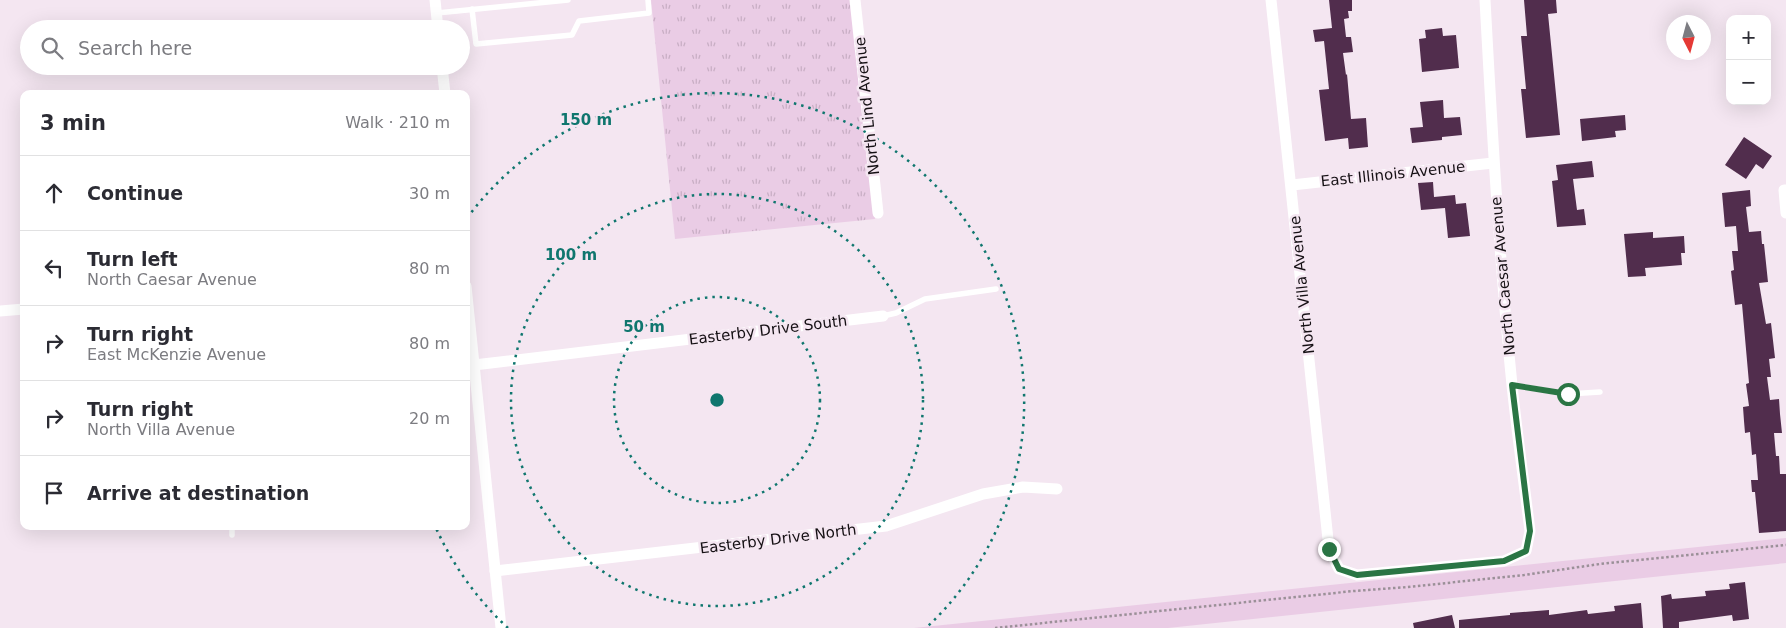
<!DOCTYPE html>
<meta charset="utf-8">
<style>
:root{--surface:#fff;--page:#f2f2f3;--text:#2b2b33;--muted:#7c7c81;--line:#e1e1e2}
body{margin:0;font-family:"DejaVu Sans",sans-serif;background:var(--page);color:var(--text)}
.controls{position:absolute;right:15px;top:15px;display:grid;overflow:hidden;border-radius:10px;box-shadow:0 5px 20px #0002}
.controls button{width:45px;height:45px;display:grid;place-items:center;padding:0;border:0;border-bottom:1px solid var(--line);background:var(--surface);color:var(--text);font:25px sans-serif}
.compass{position:absolute;left:1666px;top:15px;width:45px;height:45px;border-radius:50%;background:var(--surface);box-shadow:0 5px 20px #0002;rotate:174deg}
.stop{position:absolute;width:15px;height:15px;margin:-11px;border:4px solid #2a7544;border-radius:50%;background:#fff}
.stop.end{background:#2a7544;border-color:#fff;box-shadow:0 1px 5px #0008}
.list{margin:0;padding:0;list-style:none}
h2{display:flex;justify-content:space-between;align-items:center;height:65px;margin:0;padding:0 20px;font-size:21px}
h2 small{font-size:16px;font-weight:400;color:var(--muted)}
.list li{display:grid;grid-template-columns:32px 1fr auto;gap:15px;align-items:center;box-sizing:border-box;height:75px;padding:0 20px;border-top:1px solid var(--line)}
.list b{display:block;font-size:19px;white-space:nowrap}
.list p{margin:0;font-size:16px;white-space:nowrap;color:var(--muted)}
.list em{font-size:16px;font-style:normal;color:var(--muted)}
.icon{flex:none;width:28px;height:28px;fill:none;stroke:currentColor;stroke-width:2;stroke-linecap:round;stroke-linejoin:round}
.map{position:relative;flex:none;width:1786px;height:628px;overflow:hidden}
.search{position:absolute;background:var(--surface);box-shadow:0 5px 20px #0002;left:20px;top:20px;width:450px;height:55px;display:flex;align-items:center;gap:12px;box-sizing:border-box;padding:0 18px;border-radius:28px;color:var(--muted);font-size:19px}
.panel{position:absolute;background:var(--surface);box-shadow:0 5px 20px #0002;left:20px;top:90px;width:450px;height:440px;border-radius:10px}
.map>svg:first-child{display:block}
</style>
<div class="map">
<svg width="1786" height="628" viewBox="0 0 1786 628">
<defs>
<pattern id="grass-tufts" width="24" height="20" patternUnits="userSpaceOnUse" patternTransform="scale(1.25)"><rect width="24" height="20" fill="#eacce5"/><path d="M3 7l-1-3M5 7V3M7 7l1-3M15 17l-1-3M17 17v-4M19 17l1-3" fill="none" stroke="#c8aec4"/></pattern>
</defs>
<rect width="100%" height="100%" fill="#f4e6f1"/>
<path fill="url(#grass-tufts)" d="M 651,0 L 853,0 L 875,219 L 675,239 Z"/>
<path fill="#eacce5" d="M 1786,538 L 1786,563 L 1168,628 L 914,628 Z"/>
<g fill="#512d4d">
<path d="M 1329,0 L 1352,0 L 1352,11 L 1348,11 L 1349,18 L 1344,19 L 1346,37 L 1351,37 L 1353,52 L 1343,53 L 1346,75 L 1347,74 L 1351,119 L 1366,118 L 1368,147 L 1349,149 L 1348,138 L 1325,141 L 1319,90 L 1329,89 L 1324,41 L 1315,42 L 1313,30 L 1332,28 Z"/>
<path d="M 1524,0 L 1556,0 L 1557,13 L 1548,14 L 1560,135 L 1526,138 L 1521,89 L 1526,89 L 1521,36 L 1527,36 Z"/>
<path d="M 1442,28 L 1443,36 L 1456,35 L 1459,68 L 1422,72 L 1419,39 L 1426,38 L 1425,30 Z"/>
<path d="M 1443,100 L 1444,118 L 1460,117 L 1462,135 L 1442,137 L 1442,140 L 1412,143 L 1410,128 L 1423,127 L 1420,102 Z"/>
<path d="M 1625,115 L 1626,130 L 1615,131 L 1616,137 L 1582,141 L 1580,119 Z"/>
<path d="M 1744,137 L 1772,156 L 1763,169 L 1756,164 L 1746,179 L 1725,165 Z"/>
<path d="M 1592,161 L 1594,177 L 1573,179 L 1577,210 L 1584,209 L 1586,225 L 1557,227 L 1552,181 L 1558,180 L 1556,165 Z"/>
<path d="M 1433,182 L 1434,197 L 1455,195 L 1456,204 L 1466,203 L 1470,236 L 1448,238 L 1445,208 L 1421,210 L 1418,183 Z"/>
<path d="M 1750,190 L 1751,206 L 1746,207 L 1749,232 L 1761,231 L 1762,244 L 1764,244 L 1768,282 L 1759,283 L 1766,324 L 1771,323 L 1775,358 L 1769,359 L 1771,377 L 1767,377 L 1770,400 L 1779,399 L 1780,414 L 1782,433 L 1774,433 L 1776,456 L 1779,456 L 1780,474 L 1786,474 L 1786,531 L 1759,533 L 1755,492 L 1752,492 L 1751,480 L 1758,480 L 1756,454 L 1752,455 L 1750,432 L 1745,433 L 1744,421 L 1743,407 L 1749,406 L 1746,384 L 1749,383 L 1742,304 L 1735,305 L 1731,271 L 1734,270 L 1732,251 L 1738,251 L 1736,226 L 1725,227 L 1722,193 Z"/>
<path d="M 1653,232 L 1653,238 L 1684,236 L 1685,253 L 1681,253 L 1682,265 L 1645,268 L 1646,276 L 1628,277 L 1624,234 Z"/>
<path d="M 1745,582 L 1749,619 L 1733,621 L 1732,615 L 1679,622 L 1679,628 L 1663,628 L 1661,596 L 1671,594 L 1672,599 L 1706,596 L 1705,591 L 1730,589 L 1729,584 Z"/>
<path d="M 1641,603 L 1643,628 L 1459,628 L 1459,620 L 1510,615 L 1510,613 L 1549,610 L 1549,615 L 1587,610 L 1588,614 L 1615,611 L 1614,606 Z"/>
<path d="M 1452,615 L 1455,628 L 1414,628 L 1413,623 Z"/>
</g>
<g fill="none" stroke-linecap="round" stroke-linejoin="round">
<path stroke="#9b9098" stroke-width="2.5" stroke-dasharray="2.5 2.5" stroke-linecap="butt" d="M 995,628 L 1354,591 L 1408,587 L 1524,575 L 1600,564 L 1786,545"/>
<g stroke="#fff" stroke-width="5.5">
<path d="M 472,9 L 476,44 L 572,35 L 579,21 L 649,13 L 648,0"/>
<path d="M 437,13 L 568,0"/>
<path d="M 883,316 L 896,313 L 925,299 L 996,289"/>
<path d="M 1512,385 L 1568,394 L 1600,392"/>
<path d="M 232,526 L 232,535"/>
</g>
<g stroke="#fff" stroke-width="11">
<path d="M 435,0 L 438,29"/>
<path d="M 855,0 L 878,213"/>
<path d="M 1271,0 L 1329,549 L 1339,569 L 1357,575 L 1504,561 L 1526,551 L 1530,531 C 1524,482 1517,433 1512,385 C 1499,257 1492,128 1485,0"/>
<path d="M 442,66 L 445,94"/>
<path d="M 1292,185 L 1493,163"/>
<path d="M 1786,190 L 1784,190 L 1786,213"/>
<path d="M 466,286 L 501,628"/>
<path d="M 0,311 L 24,309"/>
<path d="M 474,365 L 883,316"/>
<path d="M 495,571 L 886,526 L 983,494 L 1023,487 L 1057,489"/>
</g>
</g>
<g fill="none" stroke-linecap="round" stroke-linejoin="round">
<path stroke="#2a7544" stroke-width="6" d="M 1329,549 L 1339,569 L 1357,575 L 1504,561 L 1526,551 L 1530,531 L 1512,385 L 1568,394"/>
</g>
<g fill="none" stroke="#0f766e" stroke-width="2.5" stroke-dasharray="2.5 5">
<circle cx="717" cy="400" r="103"/>
<circle cx="717" cy="400" r="206"/>
<path d="M508 628A309 309 0 0 1 436 528M467 218A309 309 0 1 1 926 628"/>
</g>
<g text-anchor="middle" stroke-width="5" stroke-linejoin="round" paint-order="stroke">
<g font-size="15" fill="#151014" stroke="#f4e6f1">
<text transform="translate(867 106) rotate(-96)" y="5">North Lind Avenue</text>
<text transform="translate(1393 174) rotate(-6)" y="5">East Illinois Avenue</text>
<text transform="translate(1503 276) rotate(-95)" y="5">North Caesar Avenue</text>
<text transform="translate(1302 285) rotate(-96)" y="5">North Villa Avenue</text>
<text transform="translate(768 330) rotate(-7)" y="5">Easterby Drive South</text>
<text transform="translate(778 539) rotate(-7)" y="5">Easterby Drive North</text>
</g>
</g>
<circle cx="717" cy="400" r="8" fill="#0f766e" stroke="#f4e6f1" stroke-width="2.5"/>
<g font-size="15" text-anchor="middle" font-weight="bold" fill="#0f766e" stroke="#f4e6f1" stroke-width="5" stroke-linejoin="round" paint-order="stroke">
<text x="586" y="125">150 m</text>
<text x="571" y="260">100 m</text>
<text x="644" y="332">50 m</text>
</g>
</svg>
<div class="controls">
<button>+</button>
<button>−</button>
</div>
<svg class="compass" viewBox="-18 -18 36 36"><path d="M0-13l5 13h-10z" fill="#e53935"/><path d="M0 13l5-13h-10z" fill="#7c7c81"/></svg>
<div class="stop" style="left:1568px;top:394px"></div>
<div class="stop end" style="left:1329px;top:549px"></div>
<div class="search"><svg class="icon" aria-label="search" viewBox="0 0 24 24"><circle cx="10" cy="10" r="6"/><path d="M15 15l6 6"/></svg>Search here</div>
<section class="panel">
<h2>3 min<small>Walk · 210 m</small></h2>
<ul class="list">
<li><svg class="icon" aria-label="ahead" viewBox="0 0 24 24"><path d="M12 20V5M6 11l6-6 6 6"/></svg><div><b>Continue</b></div><em>30 m</em></li>
<li><svg class="icon" aria-label="left" viewBox="0 0 24 24"><path d="M17 20v-9H6M10 6l-5 5 5 5"/></svg><div><b>Turn left</b><p>North Caesar Avenue</p></div><em>80 m</em></li>
<li><svg class="icon" aria-label="right" viewBox="0 0 24 24"><path d="M7 20v-9h11M14 6l5 5-5 5"/></svg><div><b>Turn right</b><p>East McKenzie Avenue</p></div><em>80 m</em></li>
<li><svg class="icon" aria-label="right" viewBox="0 0 24 24"><path d="M7 20v-9h11M14 6l5 5-5 5"/></svg><div><b>Turn right</b><p>North Villa Avenue</p></div><em>20 m</em></li>
<li><svg class="icon" aria-label="arrive" viewBox="0 0 24 24"><path d="M6 21V4h12l-3 4 3 4H6"/></svg><div><b>Arrive at destination</b></div></li>
</ul>
</section>
</div>
